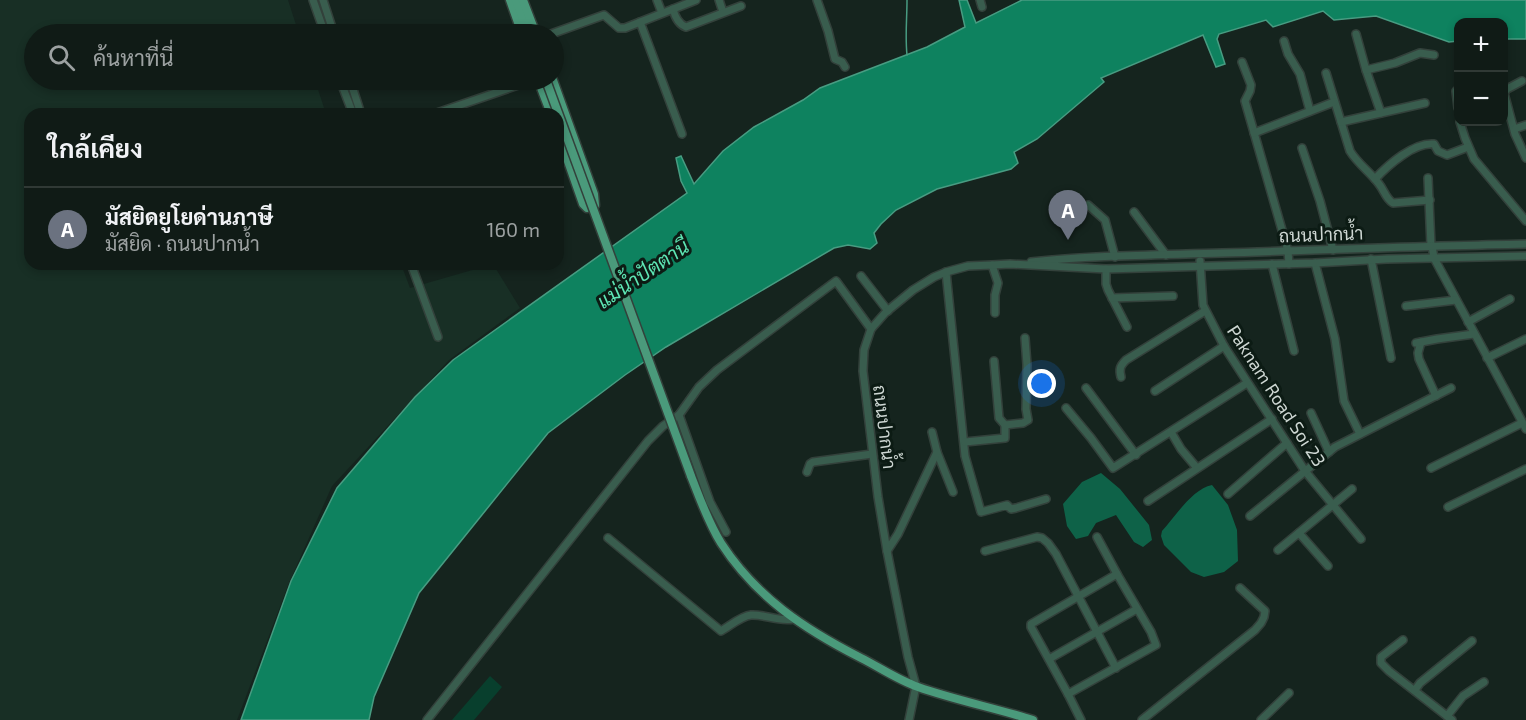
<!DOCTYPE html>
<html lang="th">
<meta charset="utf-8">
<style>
:root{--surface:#101b16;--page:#19241f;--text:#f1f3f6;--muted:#9ca1a1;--line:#303935;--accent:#3fd4a2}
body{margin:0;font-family:"Exo 2",Sarabun,sans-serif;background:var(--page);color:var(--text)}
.controls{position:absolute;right:18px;top:18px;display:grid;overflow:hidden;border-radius:12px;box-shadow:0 3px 9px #0003}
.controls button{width:54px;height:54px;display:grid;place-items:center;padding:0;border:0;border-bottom:2px solid var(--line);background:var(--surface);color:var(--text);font:30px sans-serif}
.you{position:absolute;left:1042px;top:384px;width:21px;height:21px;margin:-15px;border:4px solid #fff;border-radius:50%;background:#1a73e8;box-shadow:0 0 0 9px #1a73e833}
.badge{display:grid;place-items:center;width:39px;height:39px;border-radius:50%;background:var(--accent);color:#fff;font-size:20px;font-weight:700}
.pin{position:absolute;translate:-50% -50px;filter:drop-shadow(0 2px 3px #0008)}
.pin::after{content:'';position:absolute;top:32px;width:21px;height:18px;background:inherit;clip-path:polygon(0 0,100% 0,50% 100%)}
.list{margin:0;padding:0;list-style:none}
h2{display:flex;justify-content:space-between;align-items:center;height:78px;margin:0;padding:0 24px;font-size:26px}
h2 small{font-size:20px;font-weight:400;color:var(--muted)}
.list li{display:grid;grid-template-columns:39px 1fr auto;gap:18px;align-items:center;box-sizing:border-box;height:84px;padding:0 24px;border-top:2px solid var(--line)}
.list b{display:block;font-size:22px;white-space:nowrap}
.list p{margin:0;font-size:20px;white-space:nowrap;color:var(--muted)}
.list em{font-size:20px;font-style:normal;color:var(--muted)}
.icon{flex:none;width:33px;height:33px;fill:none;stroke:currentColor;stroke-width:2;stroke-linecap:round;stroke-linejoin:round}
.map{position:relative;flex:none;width:1526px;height:720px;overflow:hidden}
.search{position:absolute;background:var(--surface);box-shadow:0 3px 9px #0003;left:24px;top:24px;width:540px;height:66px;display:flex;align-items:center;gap:15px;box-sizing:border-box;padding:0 21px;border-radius:33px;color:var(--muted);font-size:22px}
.panel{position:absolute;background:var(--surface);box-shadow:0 3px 9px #0003;left:24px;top:108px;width:540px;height:162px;border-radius:18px}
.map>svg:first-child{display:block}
</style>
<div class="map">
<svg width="1526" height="720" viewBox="0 0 1526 720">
<rect width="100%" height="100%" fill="#15241e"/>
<path fill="#182f25" d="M 0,0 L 288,0 L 299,34 L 34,34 L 34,80 L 315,80 L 326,114 L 30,114 L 30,264 L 401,264 L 410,288 L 493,264 L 520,308 L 449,360 L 332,486 L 289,583 L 237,720 L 0,720 Z"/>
<path fill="#083f2d" d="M 490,676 L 502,687 L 474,720 L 452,720 Z"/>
<g fill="#0e6248">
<path d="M 1101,473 L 1120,489 L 1149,525 L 1152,540 L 1143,547 L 1134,542 L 1116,515 L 1096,523 L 1088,536 L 1076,539 L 1067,526 L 1063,504 L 1082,482 Z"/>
<path d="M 1212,485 L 1228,505 L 1237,530 L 1238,561 L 1224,572 L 1204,577 L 1191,572 L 1164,545 L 1161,536 L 1162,531 C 1175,517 1192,489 1212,485 Z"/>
</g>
<path fill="#0e825f" stroke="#489c82" stroke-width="1.5" d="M 959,0 L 967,0 L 976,23 L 1022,0 L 1526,0 L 1526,39 L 1504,39 L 1504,22 L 1458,22 L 1458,41 L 1449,42 L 1376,16 L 1334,20 L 1323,11 L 1273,27 L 1266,20 L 1219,34 L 1217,39 L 1225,64 L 1216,67 L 1203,35 L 1101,78 L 1104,82 L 1037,139 L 1014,152 L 1018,163 L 1011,169 L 937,189 L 896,210 L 881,224 L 874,233 L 877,243 L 870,249 L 848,245 L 834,248 L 666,347 L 625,375 L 548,433 L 419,593 L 374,697 L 369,720 L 241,720 L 291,581 L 337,488 L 415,397 L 453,360 L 687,193 L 681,181 L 676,158 L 681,156 L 694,184 L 723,151 L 754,127 L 803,100 L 820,88 L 927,47 L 965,27 Z"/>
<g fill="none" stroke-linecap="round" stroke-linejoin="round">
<path stroke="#489c82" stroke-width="1.5" d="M 907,0 C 907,19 905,36 907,55"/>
<g stroke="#33413b" stroke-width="10">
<g id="minor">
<path d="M 313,0 L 325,34"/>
<path d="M 323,0 L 334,34"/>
<path d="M 657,0 L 662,13"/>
<path d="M 719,0 L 723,12"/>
<path d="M 817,0 L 828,31 L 835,59 L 842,62 L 845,67"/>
<path d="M 980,0 L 982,7"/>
<path d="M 673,9 C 675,17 678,24 686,27 L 741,6"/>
<path d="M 640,22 L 682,134"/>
<path d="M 551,34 L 604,15 L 619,28 L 625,28 L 696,0"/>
<path d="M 1356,34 L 1366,70 L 1381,113"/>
<path d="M 1284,41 L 1288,54 L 1300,74 L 1310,111"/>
<path d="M 1242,62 L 1251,85 L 1250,91 L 1245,101 L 1288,251 L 1289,264"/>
<path d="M 1366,70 L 1395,63 L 1420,53 L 1434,55"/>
<path d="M 1326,73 L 1350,151 C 1358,164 1370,172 1379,184 C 1384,190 1386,199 1393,203 L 1430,200"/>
<path d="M 340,80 L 353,114"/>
<path d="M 350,80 L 361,114"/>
<path d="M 1522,81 L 1507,89 L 1504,93 L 1515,134 L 1526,158"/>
<path d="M 1456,91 L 1458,108"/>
<path d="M 434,114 L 527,82"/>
<path d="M 1341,122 L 1425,103"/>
<path d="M 1460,122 L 1465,138 L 1474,159 L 1526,221"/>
<path d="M 1514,129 L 1526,125"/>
<path d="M 1254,133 L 1334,102"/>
<path d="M 1302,148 L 1320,201 L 1333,250"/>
<path d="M 1428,178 L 1431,246"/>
<path d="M 1375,179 C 1388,165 1414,142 1434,144 L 1438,151 L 1447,155 L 1468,147"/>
<path d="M 1088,205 L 1105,220 L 1115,257"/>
<path d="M 1134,212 L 1166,255"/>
<path d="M 1432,246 L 1434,258 L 1526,429"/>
<path d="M 1371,259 L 1391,358"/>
<path d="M 1200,261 L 1203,305 L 1224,346 L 1305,471 L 1361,539"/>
<path d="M 1031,262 C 1094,255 1158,255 1222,253 C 1323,250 1424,246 1526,244"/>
<path d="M 1315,263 L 1335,339 L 1344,401 L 1360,434"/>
<path d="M 411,264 L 438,337"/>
<path d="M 1272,264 L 1294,351"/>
<path d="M 992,265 L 998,283 L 995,295 L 995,313"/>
<path d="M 1106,269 L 1106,284 L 1108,290 L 1127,327"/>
<path d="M 946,272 L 965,456 L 981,512 L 1007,505 L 1011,509 L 1016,508 L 1046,499"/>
<path d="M 861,276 L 888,311"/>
<path d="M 1112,298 L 1173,296"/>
<path d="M 1406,306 L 1456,300"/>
<path d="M 1468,322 L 1510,299"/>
<path d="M 1421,342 L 1418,353 L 1419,359 L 1436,396"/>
<path d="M 1416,343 L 1437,339 L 1474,334"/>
<path d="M 1487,358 L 1526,339"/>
<path d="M 994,361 L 999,418 L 1005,425"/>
<path d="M 1121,377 C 1119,369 1120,366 1126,360 L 1205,311"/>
<path d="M 1086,388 L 1136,455"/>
<path d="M 1155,391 L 1224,346"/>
<path d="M 1066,408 L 1091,438 L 1113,468 L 1247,383"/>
<path d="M 1311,413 L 1329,452"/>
<path d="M 679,415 L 710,502 L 726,532"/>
<path d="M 1171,432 L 1181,449 L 1197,468"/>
<path d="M 965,442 L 1005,438 L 1005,425 L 1023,423 L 1028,420 L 1026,409 L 1027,365 L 1025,338"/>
<path d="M 937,452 L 953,492"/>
<path d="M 1431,468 L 1522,423"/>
<path d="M 807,472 L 810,464 L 813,462 L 872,454"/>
<path d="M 1228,494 L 1287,443"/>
<path d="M 1148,501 L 1272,419"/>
<path d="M 1448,507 L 1526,469"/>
<path d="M 1250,516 L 1335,447 L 1451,388"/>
<path d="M 1299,533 L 1328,566"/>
<path d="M 608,538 L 721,631 C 730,626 741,616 751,615 C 765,614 777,622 794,619"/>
<path d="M 1278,550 L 1352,489"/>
<path d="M 887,551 L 898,534 L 937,452 L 932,432"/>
<path d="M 985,551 L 1037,537 L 1042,538 L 1048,543 L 1056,554 L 1116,668"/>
<path d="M 1403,640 L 1381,657 L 1381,663 L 1389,671 L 1452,720"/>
<path d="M 1049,659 L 1137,609"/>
<path d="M 1415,690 L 1420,683 L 1472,641"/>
<path d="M 1068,694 L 1156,645 L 1151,632 L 1117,574 L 1097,537"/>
<path d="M 1447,716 L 1463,696 L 1484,682"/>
<path d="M 427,720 L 648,441 L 663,426 L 679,415 L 699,387 L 717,370 L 836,281 L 871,329"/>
<path d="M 909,720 L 916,686 L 908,657 L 887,551 L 878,497 L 863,371 L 864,350 L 871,329 L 886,312 L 913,290 L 934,277 L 946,272 L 968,266 L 992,265 L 1010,264 L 1106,269 L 1315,263 L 1387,259 L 1526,256"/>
<path d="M 1081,720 L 1068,694 L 1031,627 L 1031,624 L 1117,574"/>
<path d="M 1142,720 L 1255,630 L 1261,623 L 1264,617 L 1265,611 L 1240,588"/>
<path d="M 1261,720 L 1289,693"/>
</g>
</g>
<g stroke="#33413b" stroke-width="11">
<g id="major">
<path d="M 510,0 L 522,34"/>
<path d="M 516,0 L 529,34"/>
<path d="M 523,0 L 536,34"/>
<path d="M 538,80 L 551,114"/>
<path d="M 553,80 L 594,194 L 595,205 L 587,208 L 583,204 L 558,133"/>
<path d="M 691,476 C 700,499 708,522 721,543 C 756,597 804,629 861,658 C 879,667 898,680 918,687 C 955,700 995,708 1033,720"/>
</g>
</g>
<use href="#minor" stroke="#395d4e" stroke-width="7"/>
<use href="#major" stroke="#4a9a7b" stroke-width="8"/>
<g stroke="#33413b" stroke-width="11" stroke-linecap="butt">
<path id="major-bridge" d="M 546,80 L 691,476"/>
</g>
<use href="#major-bridge" stroke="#4a9a7b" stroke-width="8"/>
</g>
<g text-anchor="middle" stroke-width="6" stroke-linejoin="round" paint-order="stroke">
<g font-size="18" fill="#ced7d3" stroke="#0c1b14">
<text transform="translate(1321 235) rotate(-2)" y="6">ถนนปากน้ำ</text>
<text transform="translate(1276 396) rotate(57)" y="6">Paknam Road Soi 23</text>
<text transform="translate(884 427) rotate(83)" y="6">ถนนปากน้ำ</text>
</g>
<g font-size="20" font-style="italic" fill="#5ee6b4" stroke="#0c1b14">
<text transform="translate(643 274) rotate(-34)" y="7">แม่น้ำปัตตานี</text>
</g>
</g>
</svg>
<div class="controls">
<button>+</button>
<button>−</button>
</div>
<div class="you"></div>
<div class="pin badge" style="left:1068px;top:240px;background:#6b7280">A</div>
<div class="search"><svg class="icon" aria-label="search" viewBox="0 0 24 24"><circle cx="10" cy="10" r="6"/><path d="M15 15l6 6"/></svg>ค้นหาที่นี่</div>
<section class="panel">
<h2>ใกล้เคียง<small></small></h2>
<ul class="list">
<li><span class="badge" style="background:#6b7280">A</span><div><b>มัสยิดยูโยด่านภาษี</b><p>มัสยิด · ถนนปากน้ำ</p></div><em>160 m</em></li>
</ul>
</section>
</div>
